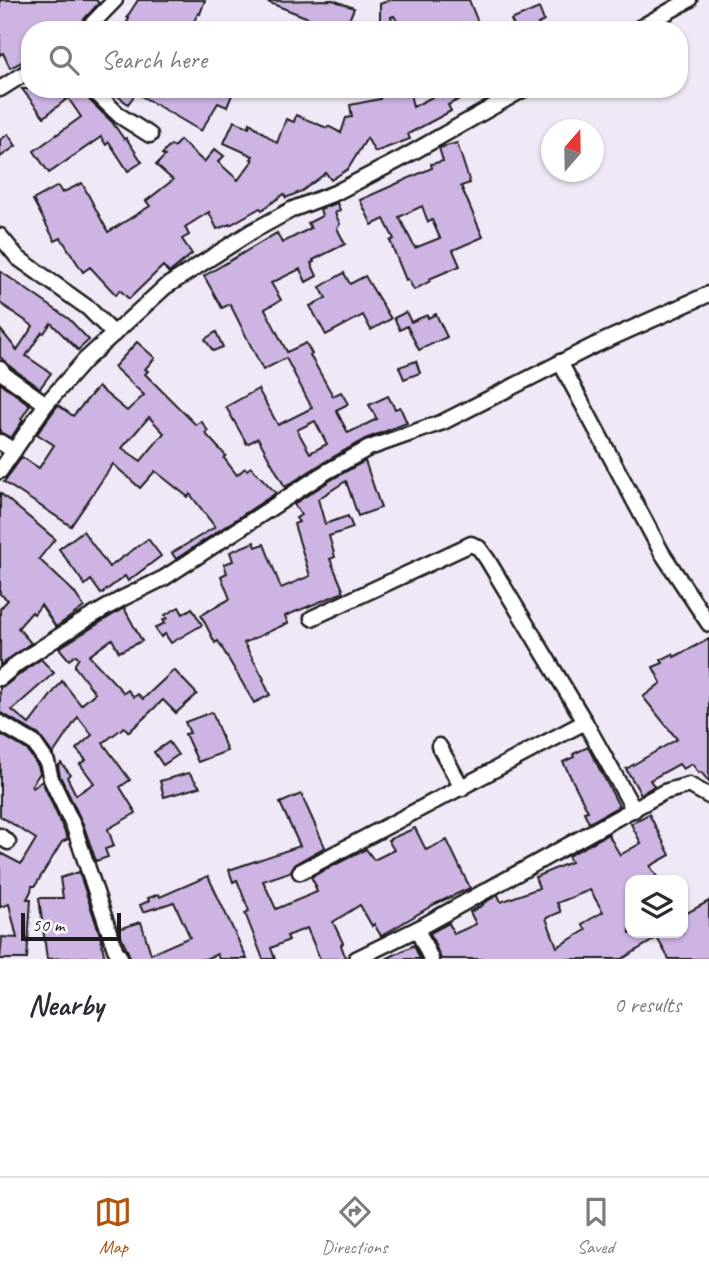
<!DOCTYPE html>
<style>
:root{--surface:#fff;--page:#f2f2f3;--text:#2b2b33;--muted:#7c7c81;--line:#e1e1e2;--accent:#b45309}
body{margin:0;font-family:Caveat,sans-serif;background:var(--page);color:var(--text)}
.controls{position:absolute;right:21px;bottom:21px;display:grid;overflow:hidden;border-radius:14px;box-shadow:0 2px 5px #0004}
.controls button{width:63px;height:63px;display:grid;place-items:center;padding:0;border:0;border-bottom:2px solid var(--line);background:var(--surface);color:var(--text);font:35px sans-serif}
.compass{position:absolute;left:541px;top:119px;width:63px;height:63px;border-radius:50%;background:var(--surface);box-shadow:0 2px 5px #0004;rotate:20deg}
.scale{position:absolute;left:21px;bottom:18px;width:100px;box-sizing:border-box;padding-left:7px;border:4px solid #1c1c1c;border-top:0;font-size:19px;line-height:24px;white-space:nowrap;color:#1c1c1c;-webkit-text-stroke:5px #fff;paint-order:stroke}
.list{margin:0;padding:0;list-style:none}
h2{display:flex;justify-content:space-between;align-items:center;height:91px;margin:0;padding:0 28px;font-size:30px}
h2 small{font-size:23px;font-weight:400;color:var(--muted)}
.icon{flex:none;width:38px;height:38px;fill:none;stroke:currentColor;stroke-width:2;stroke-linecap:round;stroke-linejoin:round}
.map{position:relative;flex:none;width:709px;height:959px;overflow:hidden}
.search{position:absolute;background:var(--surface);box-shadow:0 2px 5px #0004;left:21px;right:21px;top:21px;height:77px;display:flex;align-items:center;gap:18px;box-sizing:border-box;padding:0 24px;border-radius:28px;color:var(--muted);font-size:26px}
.sheet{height:217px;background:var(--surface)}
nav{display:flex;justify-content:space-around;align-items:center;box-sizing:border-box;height:98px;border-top:2px solid var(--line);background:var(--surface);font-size:19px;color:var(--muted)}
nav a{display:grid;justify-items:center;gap:4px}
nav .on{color:var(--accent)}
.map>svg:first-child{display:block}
</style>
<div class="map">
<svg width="709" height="959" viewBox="0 0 709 959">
<rect width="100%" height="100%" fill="#f0e8f7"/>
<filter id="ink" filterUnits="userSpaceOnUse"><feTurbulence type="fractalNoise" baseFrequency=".0143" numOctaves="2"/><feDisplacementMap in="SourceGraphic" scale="14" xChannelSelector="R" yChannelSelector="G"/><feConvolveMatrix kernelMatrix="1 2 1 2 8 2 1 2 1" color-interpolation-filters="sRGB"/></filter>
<g filter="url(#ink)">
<g fill="#cdb4e3" stroke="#1c1c1c" stroke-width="2" fill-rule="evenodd">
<path d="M 0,0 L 96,0 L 99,3 L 77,27 L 72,30 L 30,30 L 30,44 L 23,47 L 28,59 L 10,68 L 3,53 L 0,55 Z"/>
<path d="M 138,0 L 205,0 L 200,14 L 198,13 L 190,30 L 121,30 L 129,19 L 127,17 Z"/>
<path d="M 333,0 L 354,8 L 345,30 L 339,30 L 265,1 Z"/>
<path d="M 390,0 L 469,0 L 481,30 L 402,30 L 394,16 L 391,17 L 394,30 L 380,30 L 380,4 Z"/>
<path d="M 539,8 L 544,21 L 538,24 L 541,30 L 516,30 L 511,20 Z"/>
<path d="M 22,89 L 83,89 L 85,96 L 112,122 L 124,139 L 126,138 L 142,162 L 128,171 L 109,142 L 106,145 L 101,137 L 49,173 L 34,151 L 81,117 L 68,98 L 44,117 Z"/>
<path d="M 109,89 L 187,89 L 196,94 L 198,89 L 218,89 L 232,95 L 227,107 L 218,103 L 201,131 L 136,93 L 128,104 Z"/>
<path d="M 378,89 L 409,89 L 413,107 L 436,95 L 433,89 L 479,89 L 448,105 L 451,111 L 408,134 L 410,139 L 375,152 L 367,138 L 348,169 L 331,180 L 326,173 L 302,191 L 286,198 L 284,194 L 262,210 L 260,208 L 230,225 L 230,224 L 217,229 L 209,212 L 185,227 L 189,235 L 182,239 L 192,254 L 169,273 L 163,266 L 129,299 L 120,290 L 116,295 L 90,267 L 83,272 L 61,238 L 55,241 L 33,200 L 58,186 L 62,193 L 82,183 L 108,232 L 150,206 L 146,201 L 173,180 L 156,165 L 165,156 L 162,154 L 171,145 L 174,147 L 180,140 L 204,162 L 215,149 L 224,156 L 218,162 L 238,180 L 253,160 L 251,159 L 253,156 L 224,143 L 234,121 L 249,127 L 250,123 L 277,143 L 286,119 L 294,122 L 296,115 L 327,128 L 328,126 L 341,133 L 346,118 L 352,117 L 350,105 L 380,99 Z"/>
<path d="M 8,134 L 16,146 L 0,157 L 0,140 Z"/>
<path d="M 457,143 L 470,183 L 461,186 L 483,237 L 453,250 L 460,266 L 429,279 L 430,281 L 414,290 L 408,279 L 406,280 L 390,241 L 394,239 L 384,219 L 372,225 L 360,200 L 432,168 L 431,164 L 443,161 L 439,148 ZM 422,206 L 428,222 L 432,220 L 440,238 L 415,248 L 399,217 Z"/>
<path d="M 337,203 L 340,210 L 335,213 L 340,224 L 337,228 L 345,244 L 313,260 L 314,262 L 311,263 L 317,276 L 306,282 L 300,269 L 271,283 L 281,300 L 265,309 L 287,352 L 306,343 L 312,354 L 310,355 L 333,396 L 341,392 L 348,404 L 336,410 L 348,433 L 377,419 L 369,405 L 388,396 L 395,409 L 400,407 L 407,423 L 365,439 L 321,464 L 285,487 L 258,438 L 247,444 L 226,407 L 258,389 L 278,425 L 312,408 L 286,358 L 263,370 L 230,304 L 222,308 L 204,276 L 277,233 L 282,243 L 311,228 L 308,223 L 322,216 L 320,209 ZM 315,421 L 327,444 L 310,453 L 297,430 Z"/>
<path d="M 0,271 L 69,319 L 89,340 L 78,350 L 51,323 L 44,333 L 42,332 L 26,356 L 51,373 L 40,388 L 12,368 L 0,357 L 0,329 L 17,350 L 33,326 L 0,303 Z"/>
<path d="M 344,273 L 350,284 L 365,276 L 391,319 L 371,330 L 363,315 L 326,335 L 310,306 L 326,298 L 320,287 Z"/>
<path d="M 406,312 L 411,322 L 427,315 L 428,318 L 436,314 L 447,337 L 419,350 L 407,326 L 400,330 L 394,318 Z"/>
<path d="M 216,332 L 223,347 L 213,351 L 205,339 Z"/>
<path d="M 137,342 L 155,358 L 145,369 L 148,371 L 145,374 L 196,425 L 201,421 L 208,431 L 205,433 L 226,456 L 224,458 L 237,475 L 245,468 L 247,470 L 251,467 L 276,493 L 176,559 L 172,553 L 215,527 L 190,494 L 188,497 L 155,471 L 140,488 L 113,464 L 71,526 L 4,482 L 22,457 L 39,468 L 54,445 L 37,434 L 58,405 L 73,416 L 98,387 L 127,411 L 144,395 L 114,367 ZM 149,417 L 164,433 L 141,461 L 122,448 Z"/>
<path d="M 416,361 L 420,373 L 404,379 L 399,367 Z"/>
<path d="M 0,383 L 30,405 L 21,419 L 23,420 L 11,438 L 0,432 Z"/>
<path d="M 365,461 L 381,508 L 358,516 L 346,481 L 318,499 L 325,524 L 348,516 L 353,528 L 329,536 L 335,557 L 330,559 L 344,592 L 285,616 L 288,623 L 244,643 L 264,679 L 263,680 L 270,695 L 254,703 L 218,641 L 215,643 L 201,615 L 230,599 L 221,576 L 227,573 L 224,564 L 233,561 L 230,552 L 254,542 L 256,547 L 264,544 L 281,588 L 310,576 L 294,524 L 299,522 L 296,518 L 301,515 L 294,504 L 331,480 Z"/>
<path d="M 0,493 L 55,539 L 39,559 L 74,592 L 84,607 L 56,627 L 41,605 L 34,614 L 32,612 L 18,628 L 31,643 L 0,665 L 0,609 L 8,600 L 0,594 Z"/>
<path d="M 83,531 L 109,567 L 148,539 L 161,556 L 128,581 L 125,576 L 101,594 L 91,580 L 85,585 L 59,549 Z"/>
<path d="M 179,607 L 183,614 L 192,608 L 202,625 L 171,643 L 165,634 L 161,637 L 155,628 L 165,623 L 163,620 L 167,618 L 165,615 Z"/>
<path d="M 124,608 L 142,641 L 119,652 L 112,639 L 89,656 L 124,693 L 128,690 L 134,697 L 138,694 L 143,699 L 174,670 L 197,694 L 176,713 L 163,700 L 129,732 L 124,727 L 103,743 L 130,780 L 120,787 L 136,813 L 108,829 L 114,846 L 105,849 L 108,857 L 96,861 L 83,824 L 60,776 L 58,766 L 61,763 L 70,774 L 67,777 L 76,795 L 94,783 L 80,764 L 86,760 L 76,749 L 92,735 L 78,717 L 53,754 L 39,735 L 5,715 L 0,713 L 0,687 L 6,685 L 24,671 L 41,659 L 54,673 L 12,710 L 29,724 L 62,681 L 81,705 L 95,693 L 75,667 L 75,664 L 79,658 L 76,655 L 69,660 L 59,648 Z"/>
<path d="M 709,639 L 709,782 L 701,772 L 699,773 L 692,764 L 683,769 L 679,764 L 650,780 L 654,786 L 641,794 L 626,769 L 677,739 L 643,697 L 661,683 L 653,667 L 663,663 L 661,660 L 673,654 L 674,657 Z"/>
<path d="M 212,712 L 227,751 L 198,762 L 185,734 L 190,733 L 185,722 Z"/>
<path d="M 0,734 L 27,750 L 38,766 L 40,773 L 31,786 L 33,788 L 42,781 L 68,839 L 62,842 L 35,886 L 32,886 L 31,891 L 27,899 L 31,899 L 27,959 L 0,959 L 2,937 L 17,938 L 9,904 L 0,907 L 0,853 L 21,864 L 36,839 L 0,816 Z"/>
<path d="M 169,742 L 178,755 L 163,765 L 154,752 Z"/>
<path d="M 588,747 L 619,806 L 589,823 L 584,812 L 588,811 L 563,762 L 574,757 L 573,754 Z"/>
<path d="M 189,773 L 200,787 L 164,797 L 160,781 Z"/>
<path d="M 301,794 L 325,847 L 295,864 L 290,872 L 263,881 L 276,909 L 317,892 L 315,886 L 316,886 L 311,877 L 366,849 L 374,860 L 394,850 L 388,840 L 415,828 L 426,850 L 447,840 L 470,888 L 435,904 L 381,936 L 374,924 L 372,926 L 360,905 L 333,922 L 343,943 L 341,945 L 346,959 L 320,959 L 307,928 L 287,936 L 289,940 L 271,948 L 275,959 L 263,959 L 245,913 L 249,911 L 237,880 L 233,882 L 229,870 L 300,846 L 280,803 Z"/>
<path d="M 649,814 L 670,855 L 650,866 L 659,880 L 630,880 L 630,933 L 683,933 L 683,915 L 709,901 L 709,959 L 669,959 L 657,938 L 622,959 L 441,959 L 430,933 L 449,923 L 454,934 L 476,924 L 470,912 L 483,905 L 482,904 L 498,895 L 501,902 L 539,888 L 535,877 L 571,862 L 568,856 L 608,834 L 620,855 L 641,843 L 631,824 ZM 590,890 L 603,912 L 582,924 L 586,930 L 557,947 L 546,918 L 561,912 L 557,903 Z"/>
<path d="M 79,872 L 100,935 L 105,959 L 88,959 L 88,957 L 47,959 L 39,898 L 63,898 L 60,878 Z"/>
<path d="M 208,876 L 247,959 L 219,959 L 217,954 L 205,959 L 131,959 L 118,929 L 141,922 L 151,954 L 190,937 L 174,902 L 143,912 L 140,905 L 149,901 L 148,898 L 159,894 L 160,897 Z"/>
<path d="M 414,945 L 420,959 L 386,959 Z"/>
</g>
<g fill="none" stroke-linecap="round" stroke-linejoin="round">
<g stroke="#1c1c1c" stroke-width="19">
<g id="street">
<path d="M 86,30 L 115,0"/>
<path d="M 636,30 L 689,0"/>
<path d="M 0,89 L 30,70"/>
<path d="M 92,89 L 120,116 L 150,135"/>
<path d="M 0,236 L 18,258 L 88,308 L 114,334"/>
<path d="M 560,362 L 662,553 L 709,624"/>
<path d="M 0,369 L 5,375 L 46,404"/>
<path d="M 0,442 L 14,451"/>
<path d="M 0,471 L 46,404 L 85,360 L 165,287 L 251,232 L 293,209 L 335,193 L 399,160 L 524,89"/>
<path d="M 312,618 L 471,544 L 479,548 L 487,559 L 585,722 L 634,810"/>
<path d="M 0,678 L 18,663 L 80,623 L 123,598 L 164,578 L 326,472 L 369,448 L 443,422 L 593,346 L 709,294"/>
<path d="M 0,723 L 34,743 L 47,762 L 51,779 L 74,827 L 115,949 L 121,959"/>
<path d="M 439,746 L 462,788"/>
<path d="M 0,836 L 8,842"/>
<path d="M 300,872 L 585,722"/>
<path d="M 417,929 L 431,959"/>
<path d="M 356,959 L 417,929 L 664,792 L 689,785 L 709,796"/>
</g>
</g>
<use href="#street" stroke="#fff" stroke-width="14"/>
</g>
</g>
</svg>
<div class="controls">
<button><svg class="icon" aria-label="layers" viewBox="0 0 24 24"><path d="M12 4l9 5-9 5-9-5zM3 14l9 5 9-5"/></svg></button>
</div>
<svg class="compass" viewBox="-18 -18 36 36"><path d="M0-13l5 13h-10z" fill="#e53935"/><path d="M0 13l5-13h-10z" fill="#7c7c81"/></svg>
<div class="scale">50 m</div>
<div class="search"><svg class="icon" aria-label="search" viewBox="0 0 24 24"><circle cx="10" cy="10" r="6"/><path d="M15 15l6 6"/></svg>Search here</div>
</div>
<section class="sheet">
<h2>Nearby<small>0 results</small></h2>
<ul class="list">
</ul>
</section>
<nav>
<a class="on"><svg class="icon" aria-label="map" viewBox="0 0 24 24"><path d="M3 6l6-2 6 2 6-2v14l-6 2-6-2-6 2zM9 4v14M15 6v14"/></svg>Map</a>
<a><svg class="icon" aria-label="directions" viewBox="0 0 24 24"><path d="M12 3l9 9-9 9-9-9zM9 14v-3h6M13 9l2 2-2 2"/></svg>Directions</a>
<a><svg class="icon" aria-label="saved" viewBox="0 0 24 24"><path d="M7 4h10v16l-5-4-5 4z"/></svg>Saved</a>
</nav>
